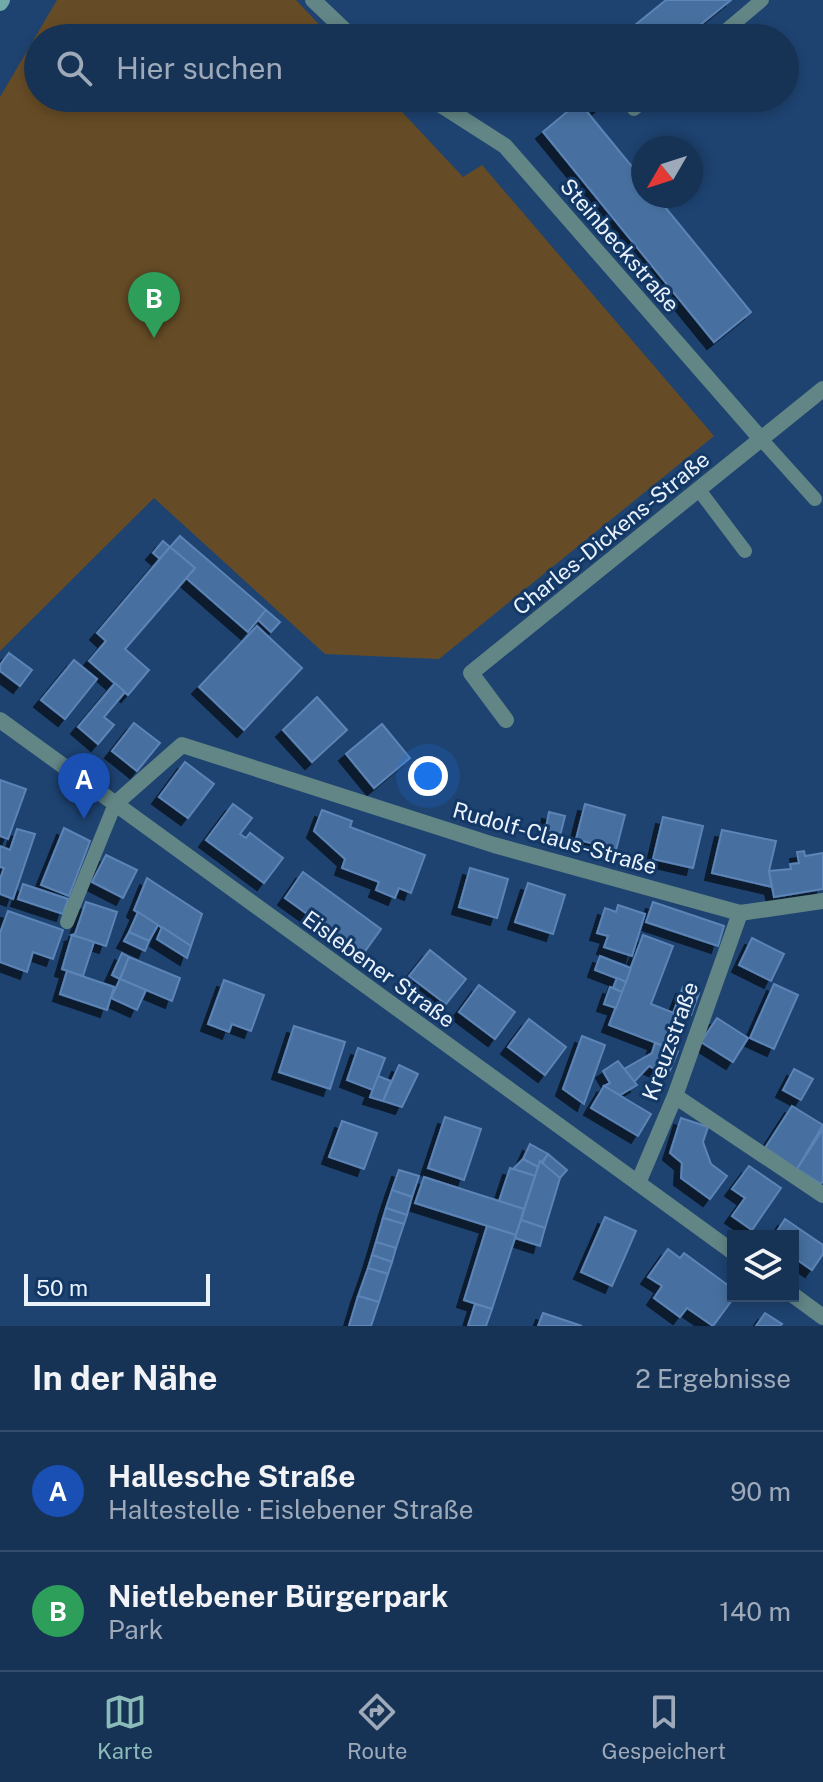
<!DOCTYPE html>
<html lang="de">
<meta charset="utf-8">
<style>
:root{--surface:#163255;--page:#1f3a5b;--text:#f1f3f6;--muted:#9eaab9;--line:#354d6c;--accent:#8bbbb9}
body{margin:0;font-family:"Public Sans",sans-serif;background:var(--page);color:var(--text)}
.controls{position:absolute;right:24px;bottom:24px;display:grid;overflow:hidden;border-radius:0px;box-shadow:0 4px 12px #0003}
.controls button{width:72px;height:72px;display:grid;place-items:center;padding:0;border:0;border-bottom:2px solid var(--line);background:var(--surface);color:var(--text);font:40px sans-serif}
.compass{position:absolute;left:631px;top:136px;width:72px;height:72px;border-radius:50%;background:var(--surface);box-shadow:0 4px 12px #0003;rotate:231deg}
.scale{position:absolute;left:24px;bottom:20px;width:186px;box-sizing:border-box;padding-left:8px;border:4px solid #e9f2fd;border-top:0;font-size:22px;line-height:28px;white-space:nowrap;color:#e9f2fd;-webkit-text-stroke:6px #133865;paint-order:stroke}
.you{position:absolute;left:428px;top:776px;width:28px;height:28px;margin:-20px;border:6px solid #fff;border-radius:50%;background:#1a73e8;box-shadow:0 0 0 12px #1a73e833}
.badge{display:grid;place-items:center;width:52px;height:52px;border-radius:50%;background:var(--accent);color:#fff;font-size:26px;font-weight:700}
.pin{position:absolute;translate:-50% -66px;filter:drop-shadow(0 2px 4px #0008)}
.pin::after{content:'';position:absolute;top:42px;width:28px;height:24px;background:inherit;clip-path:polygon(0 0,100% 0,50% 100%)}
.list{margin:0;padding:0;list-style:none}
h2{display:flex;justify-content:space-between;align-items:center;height:104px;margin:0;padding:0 32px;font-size:34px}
h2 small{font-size:26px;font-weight:400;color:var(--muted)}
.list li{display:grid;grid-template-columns:52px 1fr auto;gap:24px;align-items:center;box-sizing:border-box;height:120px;padding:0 32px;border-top:2px solid var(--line)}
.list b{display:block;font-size:30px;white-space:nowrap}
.list p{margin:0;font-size:26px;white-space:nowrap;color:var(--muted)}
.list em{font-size:26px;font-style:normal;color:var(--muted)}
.icon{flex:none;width:44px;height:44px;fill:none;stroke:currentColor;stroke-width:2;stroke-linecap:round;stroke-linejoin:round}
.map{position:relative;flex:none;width:823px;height:1326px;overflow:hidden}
.search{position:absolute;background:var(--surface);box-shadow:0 4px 12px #0003;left:24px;right:24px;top:24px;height:88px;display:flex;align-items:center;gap:20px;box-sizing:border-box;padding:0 28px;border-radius:44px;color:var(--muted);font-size:30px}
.sheet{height:344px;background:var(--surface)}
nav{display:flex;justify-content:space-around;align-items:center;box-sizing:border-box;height:112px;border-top:2px solid var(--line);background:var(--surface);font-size:22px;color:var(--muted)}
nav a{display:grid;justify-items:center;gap:4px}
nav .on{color:var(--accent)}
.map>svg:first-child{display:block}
</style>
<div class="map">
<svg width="823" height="1326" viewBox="0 0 823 1326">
<defs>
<filter id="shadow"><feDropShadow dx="-7" dy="7" stdDeviation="0" flood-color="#0009"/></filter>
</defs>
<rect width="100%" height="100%" fill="#1e4371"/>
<path fill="#664c26" d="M 57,0 L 296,0 L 332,38 L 38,38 L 38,98 L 389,98 L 463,177 L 482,165 L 714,436 L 439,659 L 325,654 L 154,498 L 0,651 L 0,97 Z"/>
<g fill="#476fa0" stroke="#5c84b6" stroke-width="2" filter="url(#shadow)">
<path d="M 666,0 L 731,0 L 684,38 L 619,38 Z"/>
<path d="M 591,98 L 610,98 L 599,107 Z"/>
<path d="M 591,98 L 597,105 L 588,112 L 579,102 L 585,98 Z"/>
<path d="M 579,102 L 643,180 L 643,196 L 656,196 L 751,312 L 714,342 L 543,132 Z"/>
<path d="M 180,536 L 266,610 L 248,632 L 186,578 L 195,568 L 170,547 Z"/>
<path d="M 163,541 L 170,547 L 160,559 L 153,553 Z"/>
<path d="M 170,547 L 195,568 L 125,649 L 149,670 L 128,695 L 89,661 L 106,641 L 97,633 Z"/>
<path d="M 266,610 L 280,622 L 271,632 L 258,620 Z"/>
<path d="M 257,626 L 302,668 L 244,730 L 199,687 Z"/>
<path d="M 9,653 L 32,670 L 20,686 L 0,671 L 0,665 Z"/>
<path d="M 74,660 L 97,679 L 65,719 L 41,700 Z"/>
<path d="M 115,683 L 125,692 L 104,717 L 114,725 L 98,744 L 78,727 Z"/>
<path d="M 317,697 L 347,730 L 312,762 L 283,730 Z"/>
<path d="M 134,723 L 160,743 L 137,771 L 112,751 Z"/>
<path d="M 382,724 L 410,758 L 374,788 L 346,754 Z"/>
<path d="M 185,762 L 214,784 L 188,818 L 159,797 Z"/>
<path d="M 0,780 L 26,789 L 8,839 L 0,836 Z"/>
<path d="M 233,804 L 252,818 L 240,834 L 246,838 L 250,833 L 283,858 L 264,883 L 206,840 Z"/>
<path d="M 585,804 L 625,815 L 616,850 L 576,839 Z"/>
<path d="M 322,810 L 352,821 L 350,827 L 425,855 L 411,893 L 399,888 L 395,898 L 376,890 L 379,882 L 342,868 L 345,859 L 314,831 Z"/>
<path d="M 549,812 L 565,816 L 560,836 L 545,833 Z"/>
<path d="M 663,817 L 703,826 L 693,868 L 653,859 Z"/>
<path d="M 64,828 L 90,841 L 69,896 L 41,885 Z"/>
<path d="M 17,829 L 35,834 L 13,899 L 0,894 L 0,879 L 4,868 L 0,867 L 0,846 L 10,850 Z"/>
<path d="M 722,830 L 776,841 L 769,871 L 772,887 L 712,873 Z"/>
<path d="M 804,851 L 805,856 L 823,853 L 823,889 L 774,897 L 769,871 L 791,869 L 790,864 L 799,863 L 797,852 Z"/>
<path d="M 106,855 L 137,870 L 123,898 L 92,882 Z"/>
<path d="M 470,868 L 508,879 L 497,918 L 459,907 Z"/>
<path d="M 303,872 L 381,929 L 363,954 L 285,898 Z"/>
<path d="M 147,878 L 202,914 L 191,946 L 134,910 Z"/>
<path d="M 528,883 L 565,895 L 553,934 L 515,922 Z"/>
<path d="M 23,884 L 68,899 L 63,914 L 18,899 Z"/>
<path d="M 86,902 L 117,912 L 106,946 L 72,935 L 75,934 Z"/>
<path d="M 653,902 L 724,926 L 718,946 L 646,922 Z"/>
<path d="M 618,905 L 645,914 L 632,956 L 604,947 L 608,936 L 597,933 L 605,908 L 616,912 Z"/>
<path d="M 8,911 L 63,930 L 53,959 L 33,952 L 27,972 L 0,962 L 0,933 Z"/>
<path d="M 138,912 L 158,925 L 149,941 L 129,932 Z"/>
<path d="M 162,927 L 191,946 L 187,958 L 157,939 Z"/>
<path d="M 129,932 L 149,941 L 145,951 L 124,941 Z"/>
<path d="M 72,935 L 94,942 L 83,976 L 62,969 Z"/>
<path d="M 643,935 L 673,946 L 651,1004 L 684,1017 L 672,1049 L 609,1025 Z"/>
<path d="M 752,938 L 784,954 L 771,981 L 739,965 Z"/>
<path d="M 430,950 L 466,979 L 446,1004 L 409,976 Z"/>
<path d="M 122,953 L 129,957 L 120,979 L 112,975 Z"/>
<path d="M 600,956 L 631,968 L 626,982 L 595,970 Z"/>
<path d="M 129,957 L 180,978 L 172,1001 L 120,979 Z"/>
<path d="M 67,971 L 114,987 L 107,1010 L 60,994 Z"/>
<path d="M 617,978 L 626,982 L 622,992 L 613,988 Z"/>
<path d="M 120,979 L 146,990 L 137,1010 L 111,998 Z"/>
<path d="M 224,980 L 264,995 L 251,1031 L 232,1024 L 229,1032 L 208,1024 Z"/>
<path d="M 774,984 L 798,995 L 774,1049 L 750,1038 Z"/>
<path d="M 479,985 L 515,1012 L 495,1039 L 459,1012 Z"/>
<path d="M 610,987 L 622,992 L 616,1008 L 604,1004 Z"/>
<path d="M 683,987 L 699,993 L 691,1015 L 684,1017 L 673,1013 Z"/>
<path d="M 717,1018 L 748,1038 L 733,1062 L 701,1042 Z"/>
<path d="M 529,1019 L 566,1047 L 545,1075 L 508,1047 Z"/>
<path d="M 294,1026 L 345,1042 L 330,1089 L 279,1072 Z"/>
<path d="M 582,1036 L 605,1045 L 584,1104 L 563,1089 Z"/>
<path d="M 655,1043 L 678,1051 L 668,1075 L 649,1066 L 634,1082 L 624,1069 L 652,1053 Z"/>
<path d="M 358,1048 L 385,1058 L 373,1090 L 347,1080 Z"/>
<path d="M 618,1061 L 637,1085 L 620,1095 L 604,1086 L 610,1083 L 603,1071 Z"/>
<path d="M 399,1065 L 418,1074 L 402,1107 L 383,1101 Z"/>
<path d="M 794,1069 L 813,1079 L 801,1100 L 783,1090 Z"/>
<path d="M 378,1076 L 391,1081 L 383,1101 L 370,1097 Z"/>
<path d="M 604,1086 L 651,1114 L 638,1136 L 591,1108 Z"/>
<path d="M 792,1106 L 823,1125 L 797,1169 L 765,1148 Z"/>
<path d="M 445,1117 L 481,1129 L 464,1180 L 428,1168 Z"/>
<path d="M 681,1118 L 708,1127 L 703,1142 L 711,1164 L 727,1176 L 710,1199 L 681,1178 L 682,1163 L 670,1153 Z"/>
<path d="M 342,1121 L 377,1133 L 364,1169 L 329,1157 Z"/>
<path d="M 823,1129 L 823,1181 L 821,1184 L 797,1169 Z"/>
<path d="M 530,1144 L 548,1154 L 538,1167 L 523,1159 Z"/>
<path d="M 548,1154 L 567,1170 L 560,1178 L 542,1164 Z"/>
<path d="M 523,1159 L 538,1167 L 535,1176 L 513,1169 Z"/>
<path d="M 540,1161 L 560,1178 L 545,1228 L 521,1220 Z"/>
<path d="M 749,1166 L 781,1188 L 752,1230 L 732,1216 L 745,1198 L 732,1189 Z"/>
<path d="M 510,1168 L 535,1176 L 524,1209 L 499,1201 Z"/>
<path d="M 399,1170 L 419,1176 L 412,1197 L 392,1190 Z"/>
<path d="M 424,1177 L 524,1209 L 516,1235 L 415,1203 Z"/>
<path d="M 392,1190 L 412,1197 L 407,1215 L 386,1208 Z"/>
<path d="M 386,1208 L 407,1215 L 404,1224 L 383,1218 Z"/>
<path d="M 605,1217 L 636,1231 L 612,1286 L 581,1272 Z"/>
<path d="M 383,1218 L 404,1224 L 396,1248 L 376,1242 Z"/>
<path d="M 785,1219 L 823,1245 L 823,1254 L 812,1270 L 793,1257 L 793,1236 L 774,1236 Z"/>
<path d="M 521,1220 L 545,1228 L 540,1246 L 515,1238 Z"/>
<path d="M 487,1226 L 516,1235 L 492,1309 L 464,1300 Z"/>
<path d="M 376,1242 L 396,1248 L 392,1262 L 372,1255 Z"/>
<path d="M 668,1249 L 680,1258 L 684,1253 L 733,1289 L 733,1296 L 735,1296 L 713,1326 L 687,1308 L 680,1317 L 654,1298 L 662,1286 L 648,1277 Z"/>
<path d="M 372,1255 L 392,1262 L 388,1274 L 368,1268 Z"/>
<path d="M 368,1268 L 388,1274 L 379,1302 L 358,1296 Z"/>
<path d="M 358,1296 L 379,1302 L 371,1326 L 349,1326 Z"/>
<path d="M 475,1304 L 492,1309 L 486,1326 L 468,1326 Z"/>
<path d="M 543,1313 L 582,1326 L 538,1326 Z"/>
<path d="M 765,1313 L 782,1324 L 780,1326 L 756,1326 Z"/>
</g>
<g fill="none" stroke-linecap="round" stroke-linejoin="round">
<g stroke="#628585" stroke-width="14">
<path d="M 717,38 L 762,0"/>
<path d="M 634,109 L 647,98"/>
<path d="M 761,439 L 815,499"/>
<path d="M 699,490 L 745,551"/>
<path d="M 67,922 L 115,804"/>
</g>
<g stroke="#628585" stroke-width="16">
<path d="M 313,0 L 353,38"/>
<path d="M 430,98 L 505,146 L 761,439"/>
<path d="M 506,720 L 471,673 L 823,389"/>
<path d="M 115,804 L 182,745 L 494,845 L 740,913 L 823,901"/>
<path d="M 675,1096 L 823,1195"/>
<path d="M 638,1183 L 675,1096 L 740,913"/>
</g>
<g stroke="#628585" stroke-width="16">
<path d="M 0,720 L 733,1252"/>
<path d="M 793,1295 L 823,1317"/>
</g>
<path stroke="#70aaa9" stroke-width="16" d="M 0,3 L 2,0"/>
</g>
<g text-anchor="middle" stroke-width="6" stroke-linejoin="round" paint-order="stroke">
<g font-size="22" fill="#e9f2fd" stroke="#133865">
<text transform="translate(620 245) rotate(49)" y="8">Steinbeckstraße</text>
<text transform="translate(611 533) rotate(-39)" y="8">Charles-Dickens-Straße</text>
<text transform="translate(555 838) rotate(16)" y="8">Rudolf-Claus-Straße</text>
<text transform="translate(379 969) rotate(36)" y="8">Eislebener Straße</text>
<text transform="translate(670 1041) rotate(-70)" y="8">Kreuzstraße</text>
</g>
</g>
</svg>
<div class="controls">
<button><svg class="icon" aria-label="layers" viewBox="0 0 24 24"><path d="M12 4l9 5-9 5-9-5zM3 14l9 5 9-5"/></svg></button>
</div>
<svg class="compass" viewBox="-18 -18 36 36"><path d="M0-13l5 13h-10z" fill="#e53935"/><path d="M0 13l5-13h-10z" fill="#9eaab9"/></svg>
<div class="scale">50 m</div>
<div class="you"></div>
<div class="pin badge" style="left:84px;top:819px;background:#1a4fb4">A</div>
<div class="pin badge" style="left:154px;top:338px;background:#2e9e5b">B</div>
<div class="search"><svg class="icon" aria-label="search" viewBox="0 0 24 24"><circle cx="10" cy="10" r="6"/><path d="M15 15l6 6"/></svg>Hier suchen</div>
</div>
<section class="sheet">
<h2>In der Nähe<small>2 Ergebnisse</small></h2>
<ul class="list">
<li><span class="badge" style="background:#1a4fb4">A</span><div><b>Hallesche Straße</b><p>Haltestelle · Eislebener Straße</p></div><em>90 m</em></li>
<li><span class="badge" style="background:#2e9e5b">B</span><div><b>Nietlebener Bürgerpark</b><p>Park</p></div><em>140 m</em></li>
</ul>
</section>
<nav>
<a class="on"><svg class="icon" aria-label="map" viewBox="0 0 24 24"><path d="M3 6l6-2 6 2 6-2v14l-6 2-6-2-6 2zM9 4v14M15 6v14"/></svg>Karte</a>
<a><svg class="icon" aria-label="directions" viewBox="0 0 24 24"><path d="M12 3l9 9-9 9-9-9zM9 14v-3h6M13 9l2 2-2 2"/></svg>Route</a>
<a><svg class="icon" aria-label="saved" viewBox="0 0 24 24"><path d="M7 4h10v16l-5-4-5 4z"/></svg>Gespeichert</a>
</nav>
